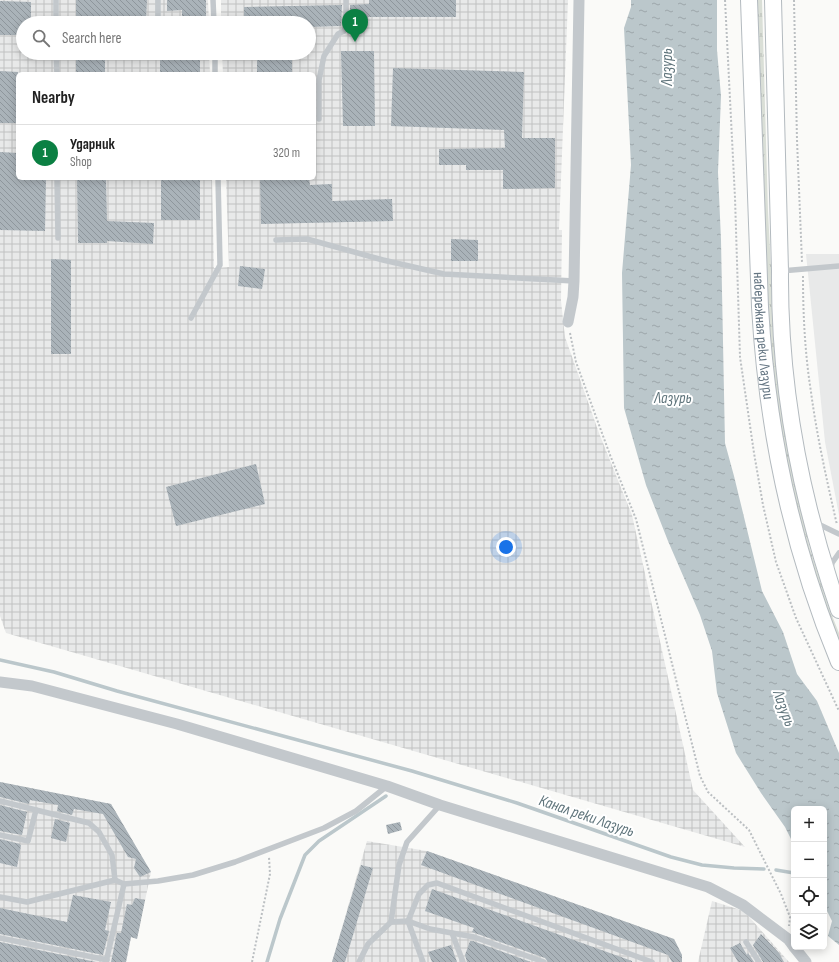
<!DOCTYPE html>
<meta charset="utf-8">
<style>
:root{--surface:#fff;--page:#f6f6f6;--text:#222;--muted:#767676;--line:#e0e0e0;--accent:#0b8043}
body{margin:0;font-family:"Sofia Sans Condensed",sans-serif;background:var(--page);color:var(--text)}
.controls{position:absolute;right:12px;bottom:12px;display:grid;overflow:hidden;border-radius:6px;box-shadow:0 2px 10px #0003}
.controls button{width:36px;height:36px;display:grid;place-items:center;padding:0;border:0;border-bottom:1px solid var(--line);background:var(--surface);color:var(--text);font:20px sans-serif}
.you{position:absolute;left:506px;top:547px;width:14px;height:14px;margin:-10px;border:3px solid #fff;border-radius:50%;background:#1a73e8;box-shadow:0 0 0 6px #1a73e833}
.badge{display:grid;place-items:center;width:26px;height:26px;border-radius:50%;background:var(--accent);color:#fff;font-size:13px;font-weight:700}
.pin{position:absolute;translate:-50% -33px;filter:drop-shadow(0 1px 2px #0008)}
.pin::after{content:'';position:absolute;top:21px;width:14px;height:12px;background:inherit;clip-path:polygon(0 0,100% 0,50% 100%)}
.list{margin:0;padding:0;list-style:none}
h2{display:flex;justify-content:space-between;align-items:center;height:52px;margin:0;padding:0 16px;font-size:17px}
h2 small{font-size:13px;font-weight:400;color:var(--muted)}
.list li{display:grid;grid-template-columns:26px 1fr auto;gap:12px;align-items:center;box-sizing:border-box;height:56px;padding:0 16px;border-top:1px solid var(--line)}
.list b{display:block;font-size:15px;white-space:nowrap}
.list p{margin:0;font-size:13px;white-space:nowrap;color:var(--muted)}
.list em{font-size:13px;font-style:normal;color:var(--muted)}
.icon{flex:none;width:22px;height:22px;fill:none;stroke:currentColor;stroke-width:2;stroke-linecap:round;stroke-linejoin:round}
.map{position:relative;flex:none;width:839px;height:962px;overflow:hidden}
.search{position:absolute;background:var(--surface);box-shadow:0 2px 10px #0003;left:16px;top:16px;width:300px;height:44px;display:flex;align-items:center;gap:10px;box-sizing:border-box;padding:0 14px;border-radius:22px;color:var(--muted);font-size:15px}
.panel{position:absolute;background:var(--surface);box-shadow:0 2px 10px #0003;left:16px;top:72px;width:300px;height:108px;border-radius:6px}
.map>svg:first-child{display:block}
</style>
<div class="map">
<svg width="839" height="962" viewBox="0 0 839 962">
<defs>
<pattern id="industrial-grid" width="8" height="8" patternUnits="userSpaceOnUse"><rect width="8" height="8" fill="#e8e9e9"/><path d="M0 4h8M4 0v8" fill="none" stroke="#c0c1c2"/></pattern>
<pattern id="grass-tufts" width="24" height="20" patternUnits="userSpaceOnUse"><rect width="24" height="20" fill="#dadfd7"/><path d="M3 7l-1-3M5 7V3M7 7l1-3M15 17l-1-3M17 17v-4M19 17l1-3" fill="none" stroke="#b4b9b4"/></pattern>
<pattern id="water-ripples" width="26" height="14" patternUnits="userSpaceOnUse"><rect width="26" height="14" fill="#bbc7cb"/><path d="M2 4q2-2 4 0t4 0M15 11q2-2 4 0t4 0" fill="none" stroke="#9ca6aa"/></pattern>
<pattern id="building-back-hatch" width="6" height="6" patternUnits="userSpaceOnUse"><rect width="6" height="6" fill="#aab3b9"/><path d="M-1 5l2 2M0 0l6 6M5-1l2 2" fill="none" stroke="#8e969c"/></pattern>
</defs>
<rect width="100%" height="100%" fill="#fafaf8"/>
<path fill="#e8e9e9" d="M 806,254 L 839,254 L 839,515 L 825,442 Z"/>
<g fill="url(#industrial-grid)">
<path d="M 0,0 L 208,0 L 209,23 L 23,23 L 23,53 L 209,53 L 210,74 L 18,74 L 18,178 L 212,178 L 214,268 L 229,267 L 226,178 L 314,178 L 314,74 L 223,74 L 222,53 L 309,53 L 309,23 L 221,23 L 221,0 L 568,0 L 559,230 L 562,230 L 561,301 L 565,337 L 599,433 L 632,515 L 693,790 L 745,847 L 6,633 L 0,616 Z"/>
<path d="M 0,782 L 111,804 L 151,872 L 137,939 L 131,937 L 126,962 L 0,962 Z"/>
<path d="M 367,841 L 427,851 L 674,939 L 682,955 L 682,962 L 332,962 Z"/>
<path d="M 712,901 L 744,911 L 789,962 L 698,962 Z"/>
</g>
<path fill="url(#grass-tufts)" d="M 757,0 L 762,0 L 768,211 L 774,324 L 779,397 L 794,481 L 810,549 L 829,608 L 839,633 L 839,646 L 802,538 L 775,397 L 769,327 L 765,244 Z"/>
<path fill="url(#water-ripples)" d="M 631,0 L 717,0 L 717,50 L 721,96 L 718,172 L 721,240 L 725,443 L 734,476 L 762,591 L 783,632 L 797,674 L 817,701 L 839,753 L 839,945 L 828,936 L 832,921 L 824,905 L 824,809 L 794,809 L 794,845 L 785,827 L 761,793 L 736,753 L 717,693 L 712,651 L 700,615 L 668,541 L 646,485 L 624,408 L 622,273 L 631,165 L 624,28 L 631,7 Z"/>
<g fill="none" stroke-linecap="round" stroke-linejoin="round">
<g stroke="#bbc7cb" stroke-width="3.5">
<path d="M 0,660 L 54,672 L 117,691 L 412,771 L 517,803 L 671,857 L 702,865 L 734,868 L 764,869"/>
<path d="M 776,870 L 794,873"/>
<path d="M 267,962 L 280,919 L 305,855 L 319,841 L 386,796"/>
</g>
</g>
<g fill="url(#building-back-hatch)">
<path d="M 76,0 L 147,0 L 146,22 L 76,23 Z"/>
<path d="M 167,0 L 206,0 L 206,23 L 182,23 L 182,10 L 167,11 Z"/>
<path d="M 369,0 L 456,0 L 456,17 L 368,17 L 368,23 L 350,24 L 350,5 L 369,4 Z"/>
<path d="M 0,1 L 31,2 L 31,23 L 23,23 L 23,35 L 0,35 Z"/>
<path d="M 342,5 L 341,26 L 309,27 L 309,23 L 244,23 L 244,7 Z"/>
<path d="M 341,51 L 374,51 L 375,126 L 343,126 Z"/>
<rect x="76" y="53" width="29" height="21"/>
<path d="M 200,53 L 200,74 L 160,74 L 160,54 Z"/>
<rect x="257" y="53" width="35" height="21"/>
<path d="M 393,68 L 524,72 L 522,138 L 555,138 L 555,188 L 503,189 L 503,170 L 466,170 L 466,165 L 439,165 L 439,149 L 505,148 L 504,130 L 391,126 Z"/>
<path d="M 0,71 L 18,72 L 18,123 L 0,123 Z"/>
<path d="M 0,152 L 18,153 L 18,178 L 46,178 L 45,231 L 0,230 Z"/>
<path d="M 77,178 L 106,178 L 107,221 L 154,223 L 153,244 L 107,241 L 107,243 L 78,243 Z"/>
<rect x="161" y="178" width="39" height="42"/>
<path d="M 260,178 L 309,178 L 310,185 L 332,184 L 332,201 L 392,199 L 393,221 L 261,224 Z"/>
<path d="M 451,239 L 478,240 L 478,261 L 451,261 Z"/>
<path d="M 51,259 L 71,260 L 71,354 L 51,354 Z"/>
<path d="M 240,266 L 265,269 L 262,289 L 238,286 Z"/>
<path d="M 256,464 L 265,504 L 176,526 L 166,487 Z"/>
<path d="M 0,782 L 111,804 L 151,872 L 140,877 L 134,868 L 136,859 L 128,857 L 103,814 L 74,809 L 72,815 L 57,811 L 58,805 L 30,800 L 29,804 L 0,797 Z"/>
<path d="M 0,805 L 27,812 L 22,835 L 0,831 Z"/>
<path d="M 55,819 L 70,823 L 66,842 L 51,838 Z"/>
<path d="M 400,822 L 402,830 L 388,834 L 386,825 Z"/>
<path d="M 0,839 L 20,844 L 20,845 L 21,845 L 17,867 L 0,863 Z"/>
<path d="M 427,851 L 674,939 L 682,955 L 682,962 L 672,962 L 668,955 L 421,865 Z"/>
<path d="M 361,865 L 373,868 L 345,962 L 332,962 Z"/>
<path d="M 432,889 L 632,961 L 632,962 L 548,962 L 545,958 L 472,932 L 474,928 L 425,911 Z"/>
<path d="M 73,895 L 111,902 L 105,930 L 109,931 L 103,955 L 0,934 L 0,908 L 67,922 Z"/>
<path d="M 135,898 L 145,900 L 137,939 L 131,937 L 126,962 L 111,962 L 117,933 L 121,933 L 127,904 L 132,905 Z"/>
<path d="M 761,934 L 779,953 L 784,962 L 763,962 L 753,945 Z"/>
<path d="M 470,941 L 473,941 L 531,962 L 467,962 L 465,955 Z"/>
<path d="M 0,942 L 96,962 L 0,962 Z"/>
<path d="M 740,943 L 747,955 L 748,953 L 754,962 L 738,962 L 730,948 Z"/>
<path d="M 451,945 L 457,962 L 432,962 L 428,952 Z"/>
</g>
<g fill="none" stroke-linecap="round" stroke-linejoin="round">
<g stroke="#b3babf" stroke-width="18">
<g id="secondary">
<path id="s1" d="M 749,0 L 760,307 C 767,429 792,549 839,662"/>
<path d="M 773,0 L 780,271 C 779,387 801,501 839,610"/>
</g>
</g>
<g stroke="#bbbfc2" stroke-width="2" stroke-dasharray="2 2" stroke-linecap="butt">
<path d="M 725,0 L 735,198 L 740,357 L 754,453 L 763,505 L 776,562 L 796,618 L 839,711"/>
<path d="M 794,0 L 797,140 L 802,262"/>
<path d="M 803,276 C 803,315 805,354 811,392 C 817,437 827,481 837,525"/>
<path d="M 570,333 L 576,362 L 610,455 L 636,519 L 700,776 L 708,792 L 749,830 L 781,894 L 790,917 L 789,926"/>
<path d="M 252,962 L 270,874 L 269,857"/>
</g>
<g stroke="#c3c8cc" stroke-width="5.5">
<path d="M 56,0 L 56,23"/>
<path d="M 158,0 L 158,23"/>
<path d="M 213,0 L 214,23"/>
<path d="M 56,53 L 57,74"/>
<path d="M 215,53 L 215,74"/>
<path d="M 319,119 L 319,80 L 324,56 L 338,34 L 344,31 L 346,25 L 346,0"/>
<path d="M 57,178 L 58,238"/>
<path d="M 276,240 L 307,239 L 383,260 L 444,274 L 574,281"/>
<path d="M 781,271 L 839,266"/>
<path d="M 191,318 L 220,265 L 218,178"/>
<path d="M 816,523 L 839,534"/>
<path d="M 831,569 L 832,563 L 839,553"/>
<path d="M 0,801 L 36,810 L 28,841 L 0,835"/>
<path d="M 36,810 L 89,823 L 99,832 L 112,855 L 115,880"/>
<path d="M 0,897 L 27,902 L 115,880 L 124,884 L 158,881 L 193,875 L 235,862 L 324,828 L 356,811 L 387,786"/>
<path d="M 391,922 L 408,921 L 430,929 L 474,937 L 544,962"/>
<path d="M 452,933 L 463,962"/>
<path d="M 0,938 L 107,960"/>
<path d="M 746,942 L 759,962"/>
<path d="M 106,962 L 124,884"/>
<path d="M 359,962 L 368,944 L 391,922 L 399,865 L 407,842 L 440,805"/>
<path d="M 423,962 L 408,921 L 419,894 L 428,885 L 437,883 L 652,962"/>
</g>
<g stroke="#c3c8cc" stroke-width="11">
<path d="M 568,322 L 573,297 L 574,281 L 579,0"/>
<path d="M 0,682 L 32,686 L 177,724 L 387,786 L 440,805 L 708,887 L 743,905 L 788,939 L 794,947"/>
<path d="M 794,947 L 806,962"/>
</g>
<use href="#secondary" stroke="#fff" stroke-width="16"/>
</g>
<g text-anchor="middle" stroke-width="4" stroke-linejoin="round" paint-order="stroke">
<g font-size="15" fill="#657683" stroke="#fff">
<text dy="5" stroke="none"><textPath href="#s1" startOffset="336">набережная реки Лазури</textPath></text>
</g>
<g font-size="16" font-style="italic" fill="#60757c" stroke="#fff">
<text transform="translate(666 67) rotate(-90)" y="6">Лазурь</text>
<text x="673" y="403">Лазурь</text>
<text transform="translate(785 708) rotate(70)" y="6">Лазурь</text>
<text transform="translate(587 815) rotate(19)" y="6">Канал реки Лазурь</text>
</g>
</g>
</svg>
<div class="controls">
<button>+</button>
<button>−</button>
<button><svg class="icon" aria-label="locate" viewBox="0 0 24 24"><circle cx="12" cy="12" r="6"/><path d="M12 2v4M12 18v4M2 12h4M18 12h4"/></svg></button>
<button><svg class="icon" aria-label="layers" viewBox="0 0 24 24"><path d="M12 4l9 5-9 5-9-5zM3 14l9 5 9-5"/></svg></button>
</div>
<div class="you"></div>
<div class="pin badge" style="left:355px;top:42px">1</div>
<div class="search"><svg class="icon" aria-label="search" viewBox="0 0 24 24"><circle cx="10" cy="10" r="6"/><path d="M15 15l6 6"/></svg>Search here</div>
<section class="panel">
<h2>Nearby<small></small></h2>
<ul class="list">
<li><span class="badge">1</span><div><b>Ударник</b><p>Shop</p></div><em>320 m</em></li>
</ul>
</section>
</div>
